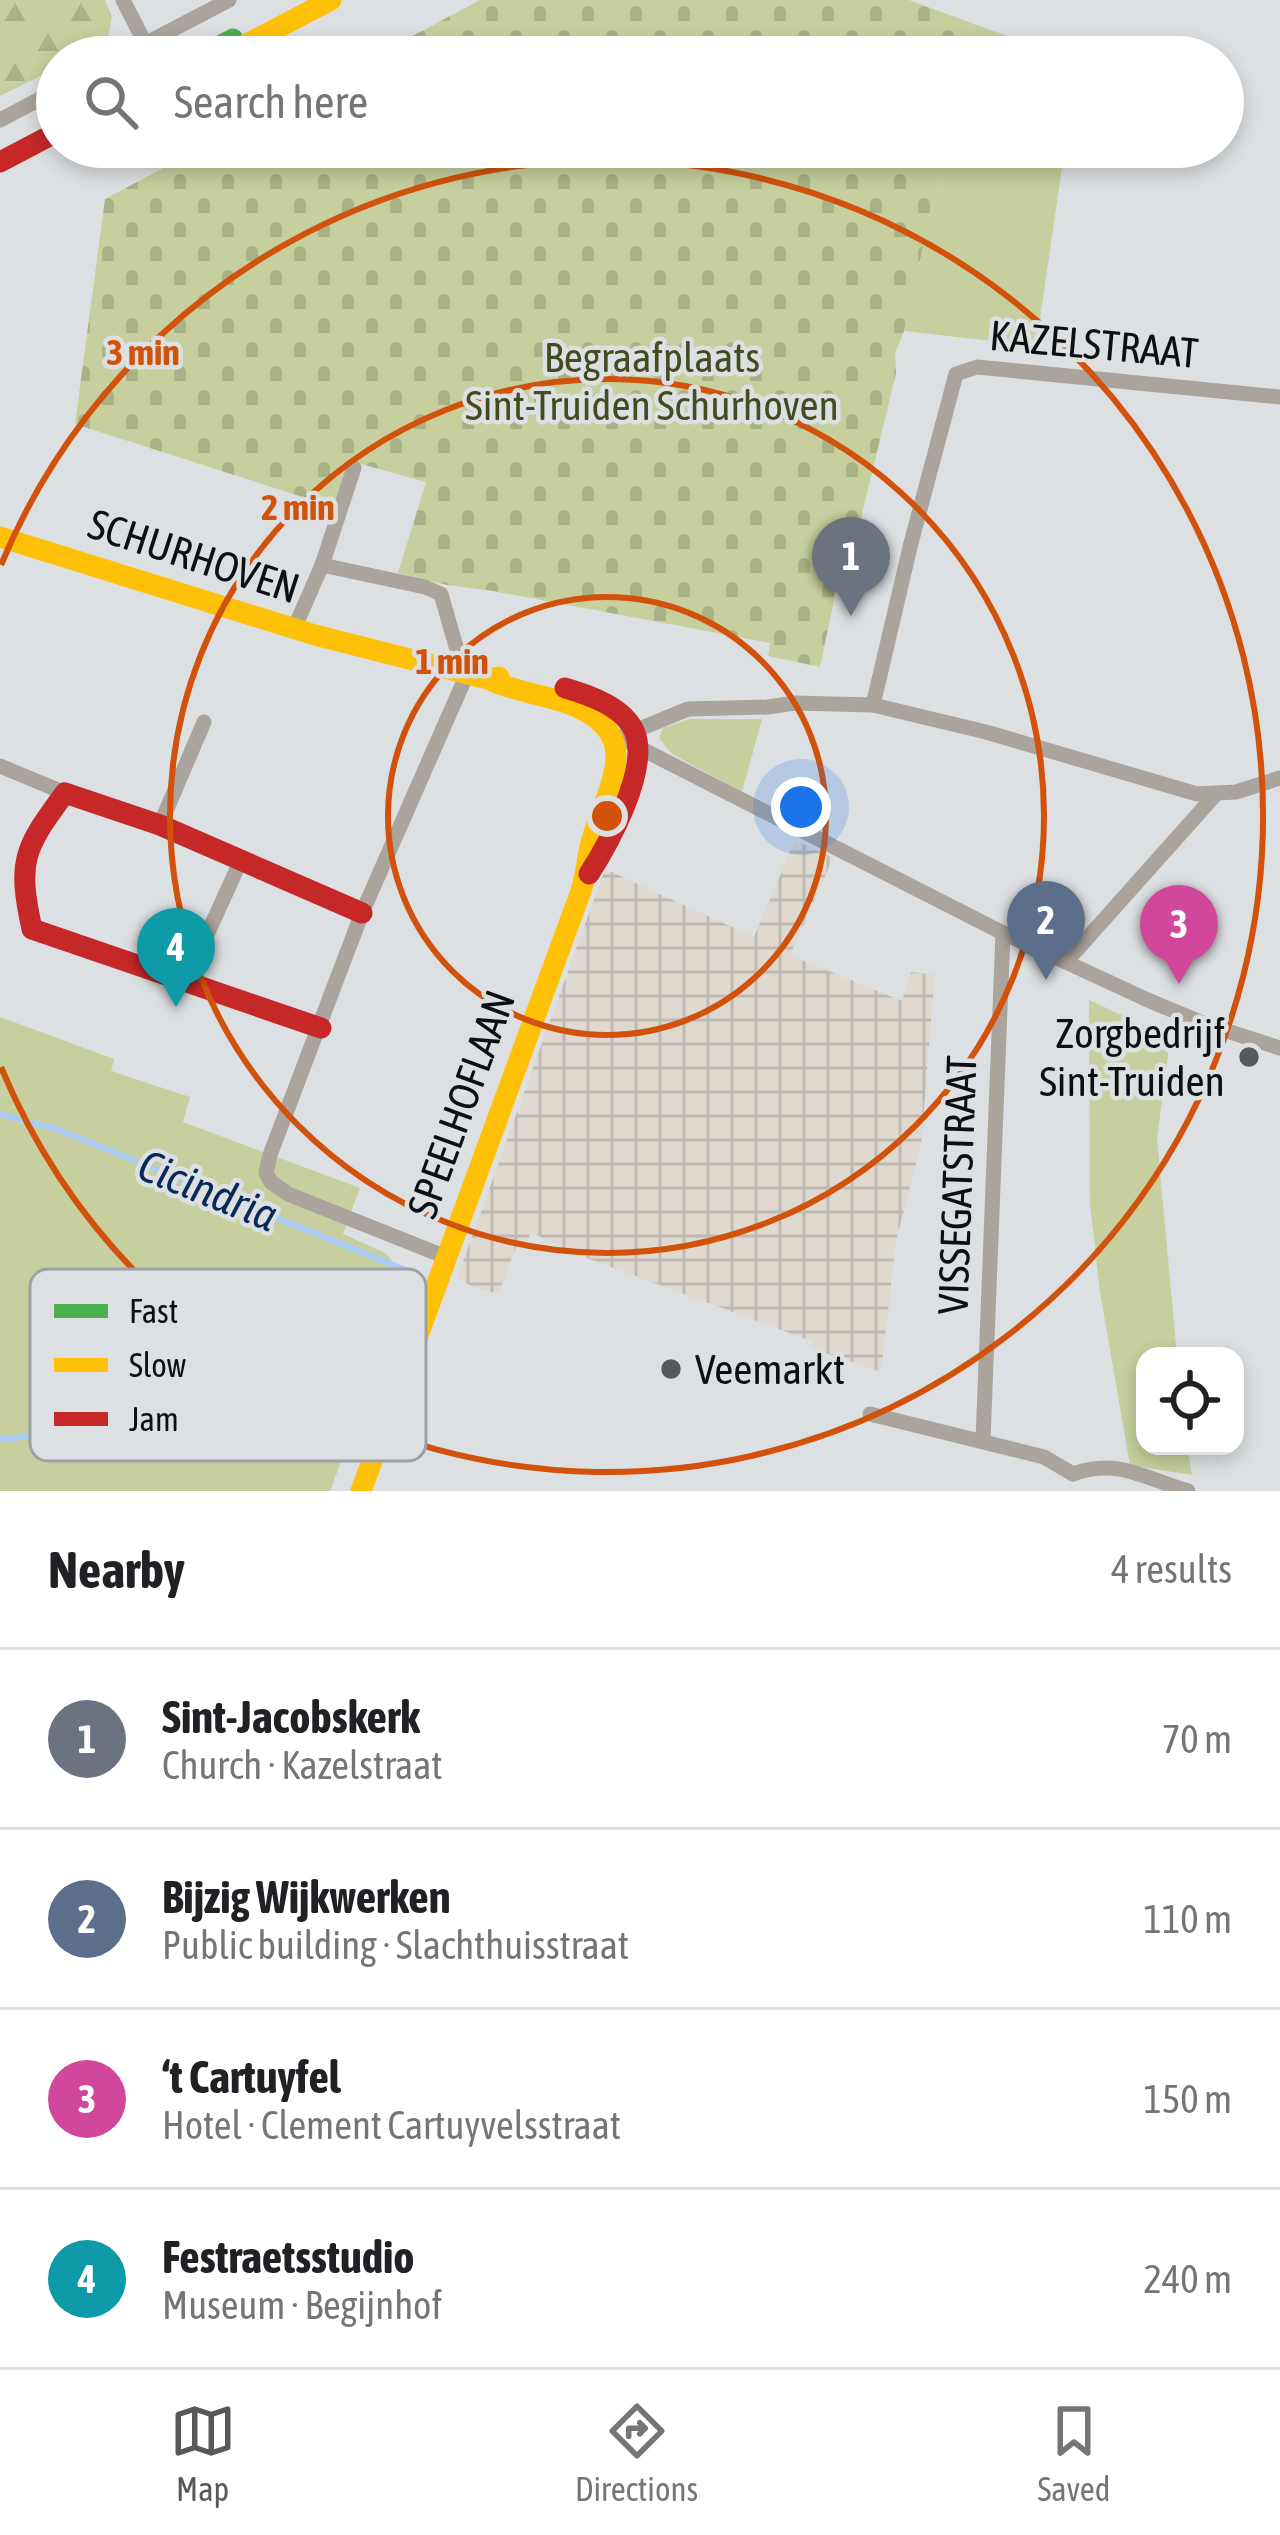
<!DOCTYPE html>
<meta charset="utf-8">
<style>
:root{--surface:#fff;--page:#f6f6f6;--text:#202124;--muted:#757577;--line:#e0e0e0;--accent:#56585a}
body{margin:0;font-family:"Asap Condensed",sans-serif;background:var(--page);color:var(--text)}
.controls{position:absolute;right:36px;bottom:36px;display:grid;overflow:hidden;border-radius:24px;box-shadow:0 6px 18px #0003}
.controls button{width:108px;height:108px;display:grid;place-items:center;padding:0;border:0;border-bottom:3px solid var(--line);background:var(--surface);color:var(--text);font:60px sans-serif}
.you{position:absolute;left:801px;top:807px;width:42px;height:42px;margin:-30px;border:9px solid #fff;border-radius:50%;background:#1a73e8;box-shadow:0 0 0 18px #1a73e833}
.badge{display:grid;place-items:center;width:78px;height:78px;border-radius:50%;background:var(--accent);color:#fff;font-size:39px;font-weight:700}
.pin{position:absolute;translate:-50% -99px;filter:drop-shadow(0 3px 6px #0008)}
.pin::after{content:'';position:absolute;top:63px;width:42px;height:36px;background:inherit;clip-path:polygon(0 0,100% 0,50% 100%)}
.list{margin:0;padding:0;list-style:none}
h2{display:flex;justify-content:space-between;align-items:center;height:156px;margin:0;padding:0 48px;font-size:51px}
h2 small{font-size:39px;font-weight:400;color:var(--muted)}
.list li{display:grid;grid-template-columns:78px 1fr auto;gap:36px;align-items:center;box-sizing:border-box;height:180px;padding:0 48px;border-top:3px solid var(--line)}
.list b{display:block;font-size:45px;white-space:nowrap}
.list p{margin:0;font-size:39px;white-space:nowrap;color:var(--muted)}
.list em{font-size:39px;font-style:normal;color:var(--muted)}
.icon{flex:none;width:66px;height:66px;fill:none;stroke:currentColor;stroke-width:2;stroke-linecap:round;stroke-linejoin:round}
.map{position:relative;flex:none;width:1280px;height:1491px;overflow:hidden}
.search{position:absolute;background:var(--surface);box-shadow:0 6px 18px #0003;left:36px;right:36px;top:36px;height:132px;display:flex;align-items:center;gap:30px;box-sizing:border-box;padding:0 42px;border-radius:66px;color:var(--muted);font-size:45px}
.sheet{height:876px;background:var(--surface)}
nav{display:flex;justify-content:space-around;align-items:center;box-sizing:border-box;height:168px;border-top:3px solid var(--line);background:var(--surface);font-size:33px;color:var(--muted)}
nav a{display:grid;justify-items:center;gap:6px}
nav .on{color:var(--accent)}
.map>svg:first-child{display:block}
</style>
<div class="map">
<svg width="1280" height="1491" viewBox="0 0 1280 1491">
<defs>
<pattern id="industrial-grid" width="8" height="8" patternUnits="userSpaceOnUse" patternTransform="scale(3)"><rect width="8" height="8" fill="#dfd9cf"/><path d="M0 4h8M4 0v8" fill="none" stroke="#beb9b1"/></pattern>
<pattern id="forest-firs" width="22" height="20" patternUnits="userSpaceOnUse" patternTransform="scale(3)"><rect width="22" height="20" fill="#c6cf9d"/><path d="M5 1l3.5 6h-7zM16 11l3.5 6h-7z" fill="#a9b186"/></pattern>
<pattern id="cemetery-stones" width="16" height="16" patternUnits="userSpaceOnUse" patternTransform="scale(3)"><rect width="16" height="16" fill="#c6cf9d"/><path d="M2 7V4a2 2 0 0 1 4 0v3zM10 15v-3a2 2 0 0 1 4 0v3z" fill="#a9b186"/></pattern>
</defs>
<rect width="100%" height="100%" fill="#dde0e2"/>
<path fill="url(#industrial-grid)" d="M 795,840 L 833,858 L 790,955 L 902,1001 L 911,972 L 935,975 L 921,1144 L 896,1241 L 881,1372 L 822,1352 L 816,1361 L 811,1341 L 573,1253 L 531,1232 L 527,1241 L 519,1240 L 498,1294 L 473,1287 L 457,1278 L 605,869 L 754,937 Z"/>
<path fill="url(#forest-firs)" d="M 0,0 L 105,0 L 112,17 L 107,42 L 78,57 L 57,57 L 57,68 L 0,96 Z"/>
<g fill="url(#cemetery-stones)">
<path d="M 480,0 L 909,0 L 974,24 L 966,57 L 373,57 Z"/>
<path d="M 203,147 L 946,147 L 904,331 L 895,354 L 896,373 L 856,539 L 840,572 L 820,667 L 768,656 L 770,643 L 493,591 L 447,585 L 398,573 L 426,482 L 361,464 L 346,511 L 75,424 L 105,199 Z"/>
</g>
<g fill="#c6cf9d">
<path d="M 974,24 L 1067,57 L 966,57 Z"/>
<path d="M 946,147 L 1065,147 L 1036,346 L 904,331 Z"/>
<path d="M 690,719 L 762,719 L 742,792 L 672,754 L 659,738 L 663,728 Z"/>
<path d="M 1089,1000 L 1145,1026 L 1151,1045 L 1169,1048 L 1157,1139 L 1177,1356 L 1145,1356 L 1145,1446 L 1187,1446 L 1192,1475 L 1130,1465 L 1100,1292 L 1090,1204 Z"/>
<path d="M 0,1017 L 114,1059 L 111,1071 L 190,1097 L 183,1122 L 360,1188 L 343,1234 L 385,1253 L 405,1275 L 405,1290 L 330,1491 L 0,1491 Z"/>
</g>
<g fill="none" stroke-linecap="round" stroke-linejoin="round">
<g stroke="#abcaf6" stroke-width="6">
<path d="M 0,1114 L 59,1130 L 413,1273"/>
<path d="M 0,1439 L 358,1410"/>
</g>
<g stroke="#aba49c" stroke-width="15">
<path d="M 123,0 L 145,43"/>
<path d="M 120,57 L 229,0"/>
<path d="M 0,120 L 57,90"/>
<path d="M 322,565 L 425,587 L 441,594 L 457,650 L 458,672"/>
<path d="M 294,629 L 322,565 L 354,468"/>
<path d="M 873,705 L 911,543 L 956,374 L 977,367 L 1280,397"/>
<path d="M 625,735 L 688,709 L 768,707 L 795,703 L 873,705 L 986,732 L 1197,794 L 1236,792 L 1280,778"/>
<path d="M 632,744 L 1003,933 L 1150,1001 L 1205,1024 L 1280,1048"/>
<path d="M 0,766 L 65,793"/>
<path d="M 160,825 L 204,722"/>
<path d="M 1066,962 L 1216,794"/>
<path d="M 186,981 L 241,860"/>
<path d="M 446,1257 L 288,1194 L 271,1182 L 266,1173 L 270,1155 L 362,913 L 467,674"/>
<path d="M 870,1414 L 1044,1457 L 1073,1474"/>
<path d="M 983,1440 L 1003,933"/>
<path d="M 1073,1474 C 1119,1458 1143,1478 1188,1491"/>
</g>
<path stroke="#4caf50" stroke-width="21" d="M 199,57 L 233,39"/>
<g stroke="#ffc107" stroke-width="21">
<path d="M 222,57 L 331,0"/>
<path d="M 0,537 L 315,635 L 488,679 L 499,677"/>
<path d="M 361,1491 L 581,891 C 587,873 587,854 593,836 C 610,781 645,733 569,704 C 542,694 514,692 488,679"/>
</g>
<g stroke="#c62828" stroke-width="21">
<path d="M 0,162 L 57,132"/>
<path d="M 565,688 C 589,695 625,707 635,733 C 649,770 609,843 589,874"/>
<path d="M 321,1028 L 32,929 C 17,861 24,848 65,793 L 160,825 L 362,913"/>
</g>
</g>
<g fill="none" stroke="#d2520c" stroke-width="6">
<circle cx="607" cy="816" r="219"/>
<circle cx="607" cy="816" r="437"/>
<path d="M1 565A656 656 0 1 1 1 1067"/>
</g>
<g fill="#56585a" stroke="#dce0e3" stroke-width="4.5">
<circle cx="1249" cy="1057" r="12"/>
<circle cx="671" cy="1369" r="12"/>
</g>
<g text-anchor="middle" stroke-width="9" stroke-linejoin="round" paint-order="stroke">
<g font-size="42" fill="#0e0f10" stroke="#dce0e3">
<text transform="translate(1094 344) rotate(5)" y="15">KAZELSTRAAT</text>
<text transform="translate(194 556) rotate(18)" y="15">SCHURHOVEN</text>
<text transform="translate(461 1104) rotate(-70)" y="15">SPEELHOFLAAN</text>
<text transform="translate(957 1185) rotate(-88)" y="15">VISSEGATSTRAAT</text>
</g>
<g font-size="42" fill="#454b21" stroke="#dce0e3">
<text x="652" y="372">Begraafplaats<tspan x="652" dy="48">Sint-Truiden Schurhoven</tspan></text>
</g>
<g font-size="42" fill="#0e0f10" stroke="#dce0e3" text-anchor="end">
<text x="1225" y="1048">Zorgbedrijf<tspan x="1225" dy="48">Sint-Truiden</tspan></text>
<text x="695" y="1384" text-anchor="start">Veemarkt</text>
</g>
<g font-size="45" font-style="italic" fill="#072a59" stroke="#dce0e3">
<text transform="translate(208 1190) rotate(22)" y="16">Cicindria</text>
</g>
</g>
<rect x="30" y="1269" width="396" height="192" rx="18" fill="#dce0e3" stroke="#9ea1a4" stroke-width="3"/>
<rect x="54" y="1304" width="54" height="14" fill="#4caf50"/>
<rect x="54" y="1358" width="54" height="14" fill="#ffc107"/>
<rect x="54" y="1412" width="54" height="14" fill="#c62828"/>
<g font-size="33" fill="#0e0f10">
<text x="129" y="1323">Fast</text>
<text x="129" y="1377">Slow</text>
<text x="129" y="1431">Jam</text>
</g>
<circle cx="607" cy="816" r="18" fill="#d2520c" stroke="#dce0e3" stroke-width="6"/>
<g font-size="36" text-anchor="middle" font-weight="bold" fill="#d2520c" stroke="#dce0e3" stroke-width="9" stroke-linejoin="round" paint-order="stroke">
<text x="143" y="365">3 min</text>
<text x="298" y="520">2 min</text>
<text x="452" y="674">1 min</text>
</g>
</svg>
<div class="controls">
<button><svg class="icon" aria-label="locate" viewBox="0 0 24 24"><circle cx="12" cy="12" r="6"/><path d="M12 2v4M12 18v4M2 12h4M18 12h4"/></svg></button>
</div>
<div class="you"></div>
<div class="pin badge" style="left:851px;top:616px;background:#6b7280">1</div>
<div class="pin badge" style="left:1046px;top:980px;background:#5c6f8a">2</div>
<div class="pin badge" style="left:1179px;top:984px;background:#d1479c">3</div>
<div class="pin badge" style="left:176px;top:1007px;background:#0f9aa8">4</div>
<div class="search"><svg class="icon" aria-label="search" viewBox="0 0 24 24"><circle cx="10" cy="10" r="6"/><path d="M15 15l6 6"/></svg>Search here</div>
</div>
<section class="sheet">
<h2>Nearby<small>4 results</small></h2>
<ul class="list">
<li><span class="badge" style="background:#6b7280">1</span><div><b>Sint-Jacobskerk</b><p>Church · Kazelstraat</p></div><em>70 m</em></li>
<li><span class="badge" style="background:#5c6f8a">2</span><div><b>Bijzig Wijkwerken</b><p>Public building · Slachthuisstraat</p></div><em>110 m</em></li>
<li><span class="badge" style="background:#d1479c">3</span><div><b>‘t Cartuyfel</b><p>Hotel · Clement Cartuyvelsstraat</p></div><em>150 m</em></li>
<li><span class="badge" style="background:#0f9aa8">4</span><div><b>Festraetsstudio</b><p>Museum · Begijnhof</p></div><em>240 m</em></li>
</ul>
</section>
<nav>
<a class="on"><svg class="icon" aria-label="map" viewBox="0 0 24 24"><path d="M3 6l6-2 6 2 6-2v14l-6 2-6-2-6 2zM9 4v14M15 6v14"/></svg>Map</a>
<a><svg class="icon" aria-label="directions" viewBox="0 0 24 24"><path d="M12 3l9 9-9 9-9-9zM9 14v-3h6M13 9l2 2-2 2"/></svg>Directions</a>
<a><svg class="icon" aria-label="saved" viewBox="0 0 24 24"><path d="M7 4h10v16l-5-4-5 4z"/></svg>Saved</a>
</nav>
